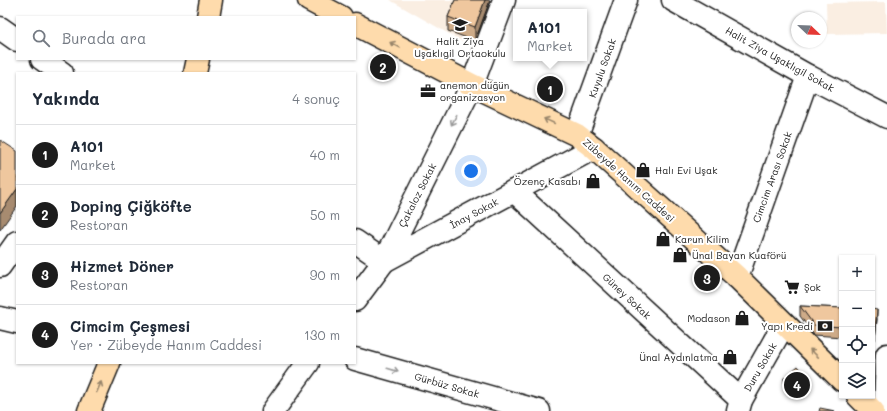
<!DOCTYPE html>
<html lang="tr">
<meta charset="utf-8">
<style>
:root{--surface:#fff;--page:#f6f6f7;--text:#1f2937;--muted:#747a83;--line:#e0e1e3;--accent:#1c1c1c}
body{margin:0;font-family:Mali,sans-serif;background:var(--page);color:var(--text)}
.controls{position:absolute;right:12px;bottom:12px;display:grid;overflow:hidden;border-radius:0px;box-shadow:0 1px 3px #0004}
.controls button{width:36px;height:36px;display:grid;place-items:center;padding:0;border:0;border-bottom:1px solid var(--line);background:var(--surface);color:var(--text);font:20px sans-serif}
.compass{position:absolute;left:791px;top:12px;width:36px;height:36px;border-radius:50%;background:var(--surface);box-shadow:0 1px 3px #0004;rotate:113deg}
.you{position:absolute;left:471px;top:171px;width:14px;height:14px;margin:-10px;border:3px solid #fff;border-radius:50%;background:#1a73e8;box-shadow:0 0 0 6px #1a73e833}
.badge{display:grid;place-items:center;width:26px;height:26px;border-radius:50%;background:var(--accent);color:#fff;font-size:13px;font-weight:700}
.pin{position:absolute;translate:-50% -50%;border:2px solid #fff;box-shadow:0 1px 4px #0006}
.popup{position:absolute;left:513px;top:9px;width:74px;height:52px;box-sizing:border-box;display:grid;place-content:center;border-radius:0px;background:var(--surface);filter:drop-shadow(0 1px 3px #0005);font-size:13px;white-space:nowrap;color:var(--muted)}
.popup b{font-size:15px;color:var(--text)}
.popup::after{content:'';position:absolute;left:50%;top:100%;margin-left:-8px;border:8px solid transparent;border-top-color:var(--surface)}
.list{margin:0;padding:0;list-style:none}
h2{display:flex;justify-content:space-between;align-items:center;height:52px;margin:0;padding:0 16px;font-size:17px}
h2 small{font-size:13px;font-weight:400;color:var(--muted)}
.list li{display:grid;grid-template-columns:26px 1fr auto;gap:12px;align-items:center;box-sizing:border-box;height:60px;padding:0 16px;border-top:1px solid var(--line)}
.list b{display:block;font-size:15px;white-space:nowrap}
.list p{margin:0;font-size:13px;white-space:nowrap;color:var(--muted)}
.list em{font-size:13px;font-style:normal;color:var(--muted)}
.icon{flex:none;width:22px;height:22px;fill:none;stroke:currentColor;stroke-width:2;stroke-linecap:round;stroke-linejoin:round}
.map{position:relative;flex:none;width:887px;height:411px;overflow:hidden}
.search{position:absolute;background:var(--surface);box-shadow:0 1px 3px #0004;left:16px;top:16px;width:340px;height:44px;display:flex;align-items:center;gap:10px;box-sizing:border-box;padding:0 14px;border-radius:0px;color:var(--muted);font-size:15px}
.panel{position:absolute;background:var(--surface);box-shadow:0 1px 3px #0004;left:16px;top:72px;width:340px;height:292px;border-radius:0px}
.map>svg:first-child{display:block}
</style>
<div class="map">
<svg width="887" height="411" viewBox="0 0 887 411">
<rect width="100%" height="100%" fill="#fff"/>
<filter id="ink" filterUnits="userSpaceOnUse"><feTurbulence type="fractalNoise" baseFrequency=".025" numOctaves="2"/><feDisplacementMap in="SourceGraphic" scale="8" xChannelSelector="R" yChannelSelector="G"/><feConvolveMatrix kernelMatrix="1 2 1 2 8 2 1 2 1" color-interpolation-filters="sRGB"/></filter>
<g filter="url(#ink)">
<g fill="#faeee2">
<path d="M 390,0 L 495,0 L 477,50 Z"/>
<path d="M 886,2 L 887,33 L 827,34 L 826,3 Z"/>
</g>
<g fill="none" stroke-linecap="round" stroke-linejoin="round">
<g stroke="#1c1c1c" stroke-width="25">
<g id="minor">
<path d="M 673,0 L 808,76 L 887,117"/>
<path d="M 0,28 L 17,40"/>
<path d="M 42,59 L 62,73"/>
<path d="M 577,135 L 626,0"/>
<path d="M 514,191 L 741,400"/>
<path d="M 355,241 L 384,261 L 594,148"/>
<path d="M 0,266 L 17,242"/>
<path d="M 737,277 L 808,76"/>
<path d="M 355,300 L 384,261 L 472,85 L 504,0"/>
<path d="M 0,318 L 17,322"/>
<path d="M 355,359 L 539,411"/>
<path d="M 273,411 L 308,363"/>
<path d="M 738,411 L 741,400 L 784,324"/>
<path d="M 885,411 L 887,355"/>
</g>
</g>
<g stroke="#1c1c1c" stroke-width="25">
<g id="major">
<path d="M 309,0 L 341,17"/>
<path d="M 208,17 L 211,0"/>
<path d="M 355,24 L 472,85 L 577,135 L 594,148 L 737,277 L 842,380"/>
<path d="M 195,73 L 198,59"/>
<path d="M 858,396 L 873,411"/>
<path d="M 89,411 L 109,363"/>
</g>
</g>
<use href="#minor" stroke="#fff" stroke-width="22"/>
<use href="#major" stroke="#fedbac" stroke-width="22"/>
</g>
<g fill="#ceab88" stroke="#1c1c1c">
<path d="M 455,0 L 490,0 L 475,41 L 448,31 L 448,17 Z"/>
<path d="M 800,306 L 842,308 L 842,337 L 814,335 L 800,316 Z"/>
<path d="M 872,309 L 877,319 L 875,340 L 872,339 Z"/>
<path d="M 784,378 L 811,387 L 796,398 L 784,383 Z"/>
</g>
<g fill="#a78b6f" stroke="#1c1c1c">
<path d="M 485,0 L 490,0 L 475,41 L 475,27 Z"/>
<path d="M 17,189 L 17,206 L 0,230 L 0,213 Z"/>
<path d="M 877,310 L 877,319 L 875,340 L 875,330 Z"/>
<path d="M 811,382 L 811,387 L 796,398 L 796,393 Z"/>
</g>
<g fill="#efc79e" stroke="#1c1c1c">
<path d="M 455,0 L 485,0 L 475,27 L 448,17 Z"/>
<path d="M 0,140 L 17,151 L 17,189 L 0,213 Z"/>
<path d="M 800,306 L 842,308 L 842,327 L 814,325 Z"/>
<path d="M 872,309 L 877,310 L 875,330 L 872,330 Z"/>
<path d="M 798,366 L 811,382 L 796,393 L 784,378 Z"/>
<path d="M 820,408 L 835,411 L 819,411 Z"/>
</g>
<defs><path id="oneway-shaft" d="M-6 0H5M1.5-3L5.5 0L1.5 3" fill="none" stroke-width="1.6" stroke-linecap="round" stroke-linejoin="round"/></defs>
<g stroke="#98856b">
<use href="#oneway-shaft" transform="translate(395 45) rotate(-152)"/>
<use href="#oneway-shaft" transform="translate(549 121) rotate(-155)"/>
<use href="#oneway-shaft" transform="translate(814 353) rotate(-136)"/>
<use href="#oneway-shaft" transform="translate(99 387) rotate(-67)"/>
</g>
<g stroke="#999">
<use href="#oneway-shaft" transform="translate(454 120) rotate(117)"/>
<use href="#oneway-shaft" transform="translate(393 370) rotate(16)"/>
</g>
</g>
<defs>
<g id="school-bare" transform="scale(1.2)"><path d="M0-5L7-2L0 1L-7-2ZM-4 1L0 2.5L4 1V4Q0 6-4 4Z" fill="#1c1c1c" stroke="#fff" stroke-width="2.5" paint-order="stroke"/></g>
<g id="office-bare" transform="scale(1.2)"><path d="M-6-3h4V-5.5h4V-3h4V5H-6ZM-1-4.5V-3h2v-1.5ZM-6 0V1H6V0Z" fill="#1c1c1c" stroke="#fff" stroke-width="2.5" paint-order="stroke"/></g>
<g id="shop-bare" transform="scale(1.2)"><path d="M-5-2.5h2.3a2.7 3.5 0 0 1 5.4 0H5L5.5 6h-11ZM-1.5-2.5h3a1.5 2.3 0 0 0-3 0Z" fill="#1c1c1c" stroke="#fff" stroke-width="2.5" paint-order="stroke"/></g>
<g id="supermarket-bare" transform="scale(1.2)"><path d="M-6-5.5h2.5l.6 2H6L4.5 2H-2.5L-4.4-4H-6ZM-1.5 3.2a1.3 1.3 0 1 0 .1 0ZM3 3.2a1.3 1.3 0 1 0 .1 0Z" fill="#1c1c1c" stroke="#fff" stroke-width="2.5" paint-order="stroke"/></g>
<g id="bank-bare" transform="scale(1.2)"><path d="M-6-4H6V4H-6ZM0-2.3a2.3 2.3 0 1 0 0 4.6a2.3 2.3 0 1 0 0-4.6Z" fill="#1c1c1c" stroke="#fff" stroke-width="2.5" paint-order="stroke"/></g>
</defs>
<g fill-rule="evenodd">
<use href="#school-bare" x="460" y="25"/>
<use href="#office-bare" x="428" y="91"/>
<use href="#shop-bare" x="643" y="170"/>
<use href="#shop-bare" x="593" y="181"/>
<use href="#shop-bare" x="663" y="239"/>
<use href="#shop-bare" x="680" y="255"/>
<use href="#supermarket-bare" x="792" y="287"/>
<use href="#shop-bare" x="742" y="318"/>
<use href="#bank-bare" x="825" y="326"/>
<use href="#shop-bare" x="730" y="357"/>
</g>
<g text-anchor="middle" stroke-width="4" stroke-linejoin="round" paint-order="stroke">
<g font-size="10" fill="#1c1c1c" stroke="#fff" text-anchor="start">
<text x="460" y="45" text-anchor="middle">Halit Ziya<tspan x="460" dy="12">Uşaklıgil Ortaokulu</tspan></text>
<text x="440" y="89">anemon düğün<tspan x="440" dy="12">organizasyon</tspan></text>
<text x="655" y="174">Halı Evi Uşak</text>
<text x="581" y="185" text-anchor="end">Özenç Kasabı</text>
<text x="675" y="243">Karun Kilim</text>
<text x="692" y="259">Ünal Bayan Kuaförü</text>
<text x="804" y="291">Şok</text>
<text x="730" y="322" text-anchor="end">Modason</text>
<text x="813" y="330" text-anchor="end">Yapı Kredi</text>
<text x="718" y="361" text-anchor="end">Ünal Aydınlatma</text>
</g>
<g font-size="10" fill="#1c1c1c" stroke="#fff">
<text transform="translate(780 59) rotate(29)" y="4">Halit Ziya Uşaklıgil Sokak</text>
<text transform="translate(602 68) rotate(-70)" y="4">Kuyulu Sokak</text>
<text transform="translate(772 177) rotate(-70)" y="4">Cimcim Arası Sokak</text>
<text transform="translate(629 180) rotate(42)" y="4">Zübeyde Hanım Caddesi</text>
<text transform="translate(417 195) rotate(-63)" y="4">Çakaloz Sokak</text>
<text transform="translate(474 213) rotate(-28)" y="4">İnay Sokak</text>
<text transform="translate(627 296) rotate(43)" y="4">Güney Sokak</text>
<text transform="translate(760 367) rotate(-60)" y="4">Duru Sokak</text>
<text transform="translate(447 385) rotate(16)" y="4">Gürbüz Sokak</text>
</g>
</g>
</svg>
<div class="controls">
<button>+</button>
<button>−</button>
<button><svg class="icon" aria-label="locate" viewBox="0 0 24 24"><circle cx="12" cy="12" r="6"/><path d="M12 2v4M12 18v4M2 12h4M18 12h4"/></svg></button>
<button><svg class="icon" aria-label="layers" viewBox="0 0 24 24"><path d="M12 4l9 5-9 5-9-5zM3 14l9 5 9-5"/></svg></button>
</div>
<svg class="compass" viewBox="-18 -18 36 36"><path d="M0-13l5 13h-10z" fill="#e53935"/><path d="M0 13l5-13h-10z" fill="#747a83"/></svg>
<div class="you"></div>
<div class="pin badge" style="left:550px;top:89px">1</div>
<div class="popup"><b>A101</b>Market</div>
<div class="pin badge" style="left:383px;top:67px">2</div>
<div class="pin badge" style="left:707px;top:278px">3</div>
<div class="pin badge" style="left:797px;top:385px">4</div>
<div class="search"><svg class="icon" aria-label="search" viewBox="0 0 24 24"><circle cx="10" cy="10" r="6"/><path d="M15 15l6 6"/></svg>Burada ara</div>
<section class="panel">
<h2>Yakında<small>4 sonuç</small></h2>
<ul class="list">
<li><span class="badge">1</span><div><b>A101</b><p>Market</p></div><em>40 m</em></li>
<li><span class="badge">2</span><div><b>Doping Çiğköfte</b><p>Restoran</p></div><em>50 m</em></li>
<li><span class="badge">3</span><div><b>Hizmet Döner</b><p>Restoran</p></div><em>90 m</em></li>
<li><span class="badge">4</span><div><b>Cimcim Çeşmesi</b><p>Yer · Zübeyde Hanım Caddesi</p></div><em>130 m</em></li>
</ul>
</section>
</div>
